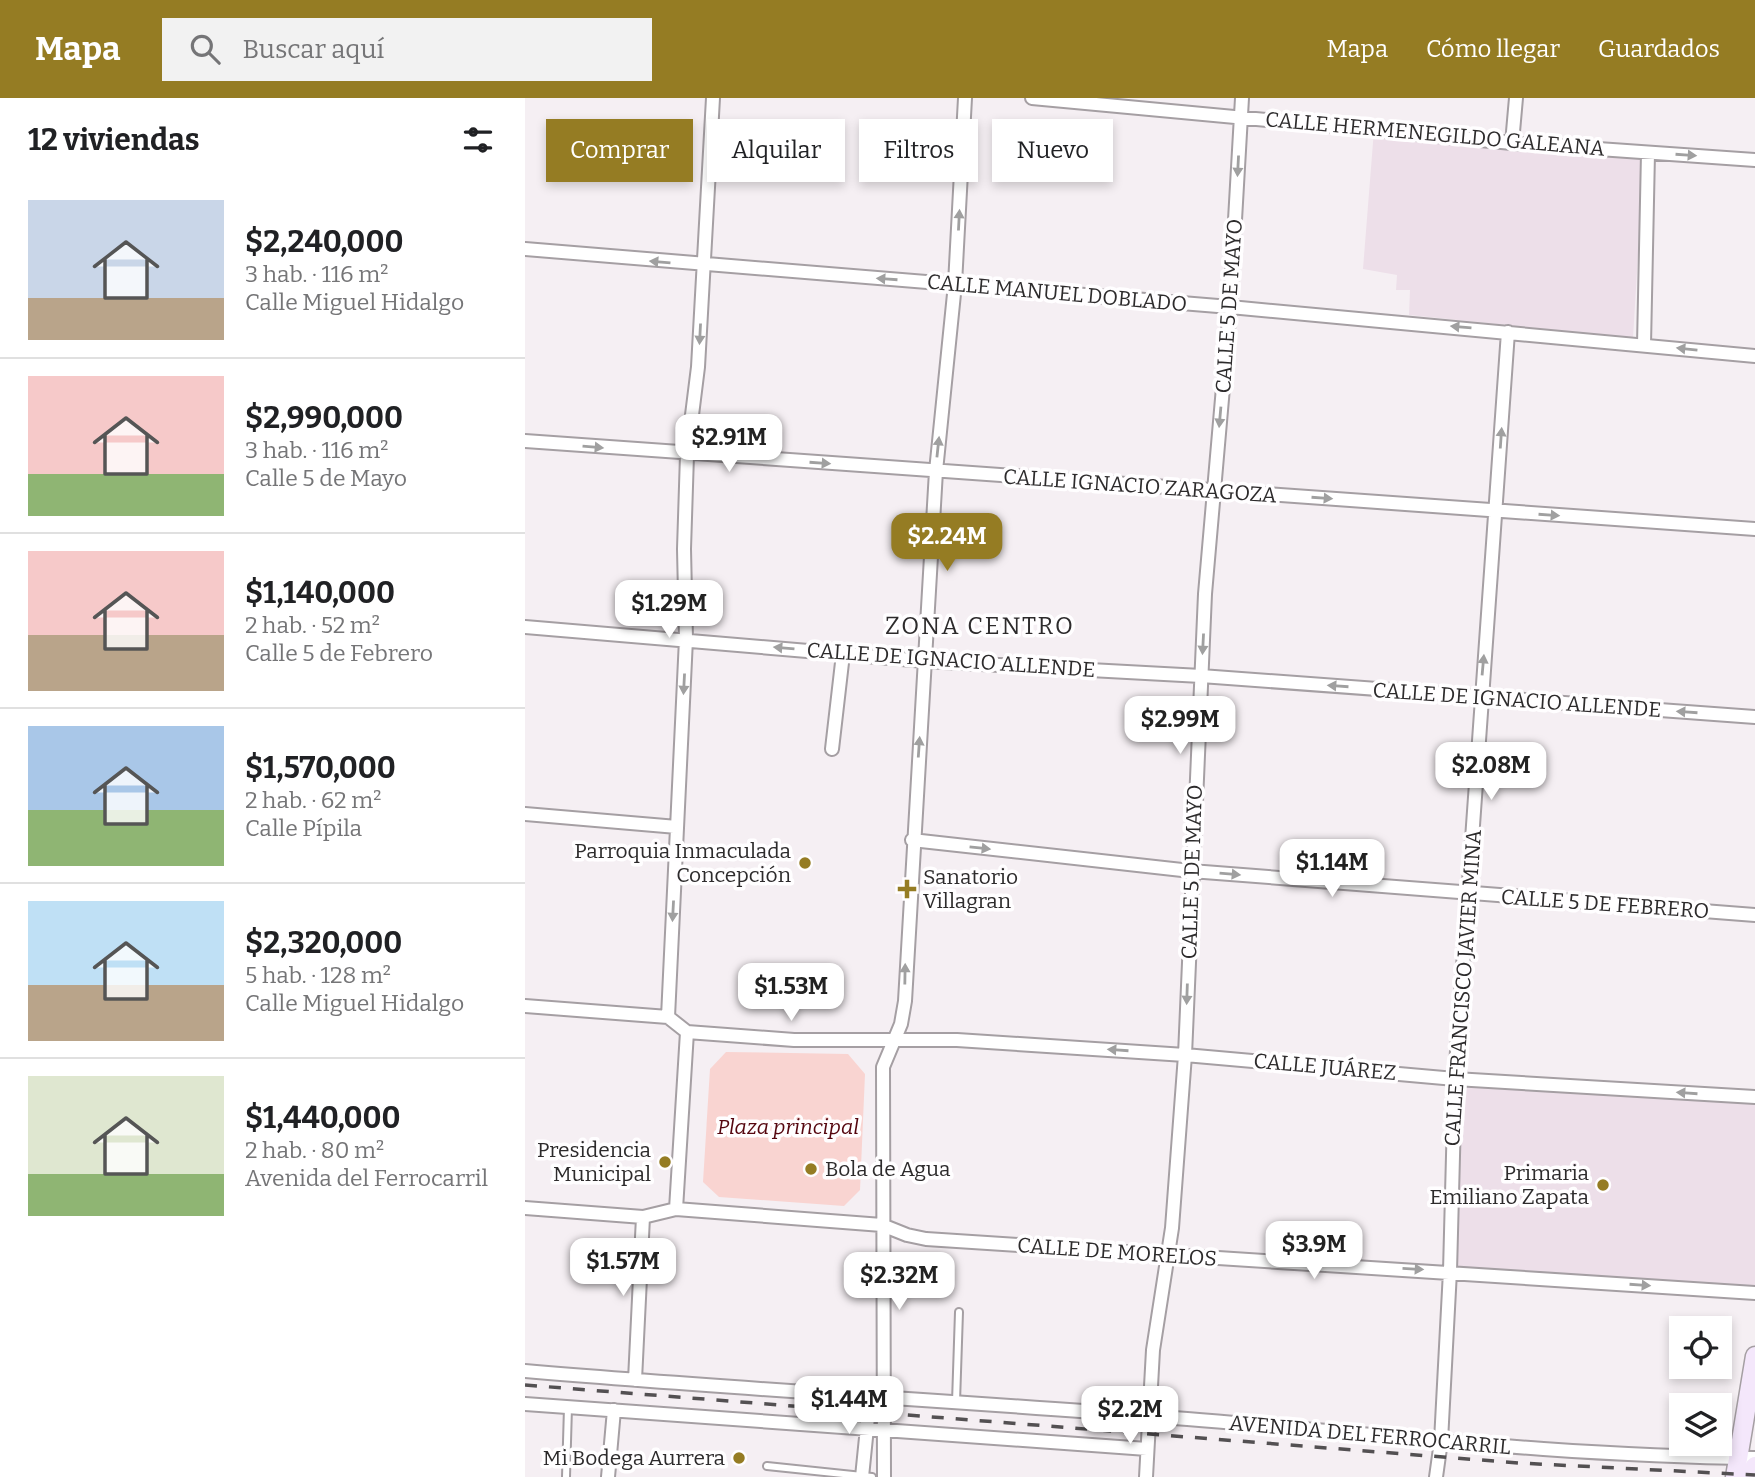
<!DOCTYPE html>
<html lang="es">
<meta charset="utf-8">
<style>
:root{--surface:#fff;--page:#f2f2f2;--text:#202124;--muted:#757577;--line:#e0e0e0;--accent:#957c23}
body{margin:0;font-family:Bitter,serif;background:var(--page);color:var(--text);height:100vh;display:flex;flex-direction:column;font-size:26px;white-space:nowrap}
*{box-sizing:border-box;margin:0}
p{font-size:23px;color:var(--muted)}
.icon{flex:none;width:38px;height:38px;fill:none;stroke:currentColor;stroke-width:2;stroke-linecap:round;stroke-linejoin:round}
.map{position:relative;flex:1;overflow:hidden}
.details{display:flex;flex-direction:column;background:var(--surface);width:525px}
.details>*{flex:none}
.hud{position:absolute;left:21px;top:21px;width:665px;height:63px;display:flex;gap:14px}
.fabs{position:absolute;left:1144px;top:1218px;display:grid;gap:14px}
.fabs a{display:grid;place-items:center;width:63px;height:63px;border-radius:0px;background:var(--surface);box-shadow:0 4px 10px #0003;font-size:35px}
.price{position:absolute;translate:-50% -60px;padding:0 16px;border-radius:14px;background:#fff;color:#222;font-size:23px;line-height:46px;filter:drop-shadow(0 2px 4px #0008)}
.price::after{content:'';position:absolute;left:50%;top:42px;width:21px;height:16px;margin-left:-10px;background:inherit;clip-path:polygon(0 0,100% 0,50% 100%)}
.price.selected{background:var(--accent);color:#fff}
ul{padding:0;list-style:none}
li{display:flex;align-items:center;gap:21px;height:175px;padding:0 28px}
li+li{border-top:2px solid var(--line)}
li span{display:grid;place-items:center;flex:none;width:196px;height:140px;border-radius:0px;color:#555}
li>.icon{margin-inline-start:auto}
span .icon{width:84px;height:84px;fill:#fffc;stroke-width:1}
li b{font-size:30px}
h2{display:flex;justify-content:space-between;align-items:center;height:84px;padding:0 28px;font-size:30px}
.chip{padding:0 24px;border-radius:0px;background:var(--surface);box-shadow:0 4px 10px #0003;font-size:24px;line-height:63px}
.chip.selected{background:var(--accent);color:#fff}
header{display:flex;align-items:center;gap:42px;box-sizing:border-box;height:98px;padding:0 35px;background:var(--accent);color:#fff}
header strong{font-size:33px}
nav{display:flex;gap:38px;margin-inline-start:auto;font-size:24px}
.search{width:490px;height:63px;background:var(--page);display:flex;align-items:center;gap:18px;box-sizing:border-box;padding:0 24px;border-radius:0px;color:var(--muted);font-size:26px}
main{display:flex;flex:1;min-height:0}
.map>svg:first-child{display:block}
.built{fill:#eddfe9}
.green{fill:#f9d4d1}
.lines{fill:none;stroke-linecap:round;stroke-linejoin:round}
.lane-casing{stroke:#a59fa3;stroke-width:10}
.street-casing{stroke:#a59fa3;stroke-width:16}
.secondary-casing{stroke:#a59fa3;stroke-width:21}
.lane{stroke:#fff;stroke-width:6}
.street{stroke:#fff;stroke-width:12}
.secondary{stroke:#f4e7fb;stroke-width:18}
.rail{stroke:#535052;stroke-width:3.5;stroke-dasharray:12 12;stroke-linecap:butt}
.oneway{fill:#a0a0a0}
.poi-dot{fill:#957c23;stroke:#fffeff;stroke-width:2.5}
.labels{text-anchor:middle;stroke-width:7;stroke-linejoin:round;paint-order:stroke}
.street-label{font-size:21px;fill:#2d2b2c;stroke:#fffeff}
.poi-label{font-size:21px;fill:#2d2b2c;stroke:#fffeff;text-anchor:end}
.park-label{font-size:21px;font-style:italic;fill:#55060f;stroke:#fffeff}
.quarter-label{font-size:24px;letter-spacing:2px;fill:#2d2b2c;stroke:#fffeff}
</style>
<header>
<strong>Mapa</strong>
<div class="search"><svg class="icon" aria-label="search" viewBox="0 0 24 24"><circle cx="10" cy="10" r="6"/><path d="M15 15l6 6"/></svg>Buscar aquí</div>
<nav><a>Mapa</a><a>Cómo llegar</a><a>Guardados</a></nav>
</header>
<main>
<section class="details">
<h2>12 viviendas<svg class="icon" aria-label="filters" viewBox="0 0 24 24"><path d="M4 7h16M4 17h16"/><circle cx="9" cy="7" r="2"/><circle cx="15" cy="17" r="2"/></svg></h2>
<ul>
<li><span style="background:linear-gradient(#c9d6e8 70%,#b9a48a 0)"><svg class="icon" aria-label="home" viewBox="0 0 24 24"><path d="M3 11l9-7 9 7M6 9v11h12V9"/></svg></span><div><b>$2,240,000</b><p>3 hab. · 116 m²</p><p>Calle Miguel Hidalgo</p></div></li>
<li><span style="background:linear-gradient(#f6c9c9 70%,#8fb573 0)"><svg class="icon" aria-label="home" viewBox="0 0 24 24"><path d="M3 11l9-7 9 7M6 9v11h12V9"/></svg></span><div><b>$2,990,000</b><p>3 hab. · 116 m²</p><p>Calle 5 de Mayo</p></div></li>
<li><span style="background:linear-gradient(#f6c9c9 60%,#b9a48a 0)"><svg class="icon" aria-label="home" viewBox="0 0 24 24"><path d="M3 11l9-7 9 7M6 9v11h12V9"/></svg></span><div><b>$1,140,000</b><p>2 hab. · 52 m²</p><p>Calle 5 de Febrero</p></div></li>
<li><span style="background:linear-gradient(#a9c7e8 60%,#8fb573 0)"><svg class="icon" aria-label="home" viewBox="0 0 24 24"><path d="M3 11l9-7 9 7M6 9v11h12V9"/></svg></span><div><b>$1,570,000</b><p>2 hab. · 62 m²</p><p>Calle Pípila</p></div></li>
<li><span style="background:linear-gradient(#bfe0f5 60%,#b9a48a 0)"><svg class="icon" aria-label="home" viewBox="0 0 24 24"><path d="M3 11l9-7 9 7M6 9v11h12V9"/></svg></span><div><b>$2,320,000</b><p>5 hab. · 128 m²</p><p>Calle Miguel Hidalgo</p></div></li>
<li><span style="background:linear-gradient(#dfe7d0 70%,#8fb573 0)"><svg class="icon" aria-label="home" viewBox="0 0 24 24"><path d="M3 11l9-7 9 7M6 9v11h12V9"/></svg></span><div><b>$1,440,000</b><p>2 hab. · 80 m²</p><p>Avenida del Ferrocarril</p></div></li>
</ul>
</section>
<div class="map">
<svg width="1230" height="1379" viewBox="0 0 1230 1379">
<rect width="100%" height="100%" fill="#f5eff3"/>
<path class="built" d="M849,32l270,26 -11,182 -224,-23 1,-25h-14l1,-15 -34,-6z
M930,981l300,21v191l-305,-20z"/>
<path class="green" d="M201,954l122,2 17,20 -5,116 -16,16 -125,-9 -16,-15 7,-113z"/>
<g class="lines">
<defs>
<path id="lane" d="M431,1304l3,-90
M242,1368l105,11
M41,1379l2,-70"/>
<path id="street" d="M507,0l480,45 243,17
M987,45l4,-45
M0,151l705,58 525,49
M1119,247l4,-192
M0,343l1230,88
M0,529l400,34 276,15 554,41
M307,651l11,-95
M0,716l152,13
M387,742l279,31 564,44
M0,908l143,11 19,15
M143,919l18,-378 -2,-90 3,-94 11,-88 15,-269
M162,934l107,8h163l228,15 270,24 300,18
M0,1110l118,9 33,-8 206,16 25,10 19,4 829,54
M151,1111l11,-177
M0,1273c208,18 416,29 624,45 202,15 403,40 606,42
M110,1282l8,-163
M0,1306l622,45
M83,1379l6,-67
M337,1379l8,-79
M359,1379l-1,-410 18,-43 4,-23 31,-530 19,-187 10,-186
M621,1379l7,-127 19,-122 13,-173 20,-461 25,-287 12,-209
M911,1379l5,-36 9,-170 5,-192 53,-747"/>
<path id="secondary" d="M1210,1379l20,-121
M1227,1379l3,-11"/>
</defs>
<use href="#lane" class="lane-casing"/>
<use href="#street" class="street-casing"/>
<use href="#secondary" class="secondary-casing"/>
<use href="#lane" class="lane"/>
<use href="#street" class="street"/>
<use href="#secondary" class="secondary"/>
<path class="rail" d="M0,1287l994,78 236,12"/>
</g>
<defs><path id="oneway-solid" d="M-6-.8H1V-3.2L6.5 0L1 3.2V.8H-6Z" transform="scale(1.75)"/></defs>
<g class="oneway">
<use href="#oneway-solid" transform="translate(1161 57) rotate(4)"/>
<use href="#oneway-solid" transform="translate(713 68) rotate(93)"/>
<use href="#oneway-solid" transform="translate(434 122) rotate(-87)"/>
<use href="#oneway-solid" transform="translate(135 164) rotate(-175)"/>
<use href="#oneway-solid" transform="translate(362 181) rotate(-176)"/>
<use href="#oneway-solid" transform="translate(936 229) rotate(-175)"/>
<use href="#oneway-solid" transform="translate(175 236) rotate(93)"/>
<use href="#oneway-solid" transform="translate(1162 251) rotate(-174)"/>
<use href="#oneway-solid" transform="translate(695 319) rotate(95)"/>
<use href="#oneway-solid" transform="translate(976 340) rotate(-86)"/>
<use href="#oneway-solid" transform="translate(68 349) rotate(5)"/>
<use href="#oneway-solid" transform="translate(413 349) rotate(-84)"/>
<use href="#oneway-solid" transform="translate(295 365) rotate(4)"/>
<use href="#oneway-solid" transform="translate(797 400) rotate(4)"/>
<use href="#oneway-solid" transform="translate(1024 417) rotate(4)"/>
<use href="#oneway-solid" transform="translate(678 546) rotate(93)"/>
<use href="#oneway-solid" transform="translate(259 550) rotate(-175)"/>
<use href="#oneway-solid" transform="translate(958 567) rotate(-85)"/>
<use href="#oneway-solid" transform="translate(159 586) rotate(93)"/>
<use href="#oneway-solid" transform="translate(813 588) rotate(-176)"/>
<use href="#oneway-solid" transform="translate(1162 614) rotate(-176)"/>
<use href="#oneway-solid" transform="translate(394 649) rotate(-86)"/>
<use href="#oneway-solid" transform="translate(455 750) rotate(6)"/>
<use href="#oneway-solid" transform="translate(705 776) rotate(5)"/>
<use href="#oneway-solid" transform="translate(148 813) rotate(93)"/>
<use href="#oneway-solid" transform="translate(380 876) rotate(-89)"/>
<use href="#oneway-solid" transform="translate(662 896) rotate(92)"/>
<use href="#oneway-solid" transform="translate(593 952) rotate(-176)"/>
<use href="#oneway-solid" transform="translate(1162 995) rotate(-176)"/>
<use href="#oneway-solid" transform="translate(888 1171) rotate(3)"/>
<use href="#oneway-solid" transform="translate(1115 1187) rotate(4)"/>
</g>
<g class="poi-dot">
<circle cx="280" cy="765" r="7"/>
<path d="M378.5 780.5h7v7h7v7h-7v7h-7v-7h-7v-7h7z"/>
<circle cx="140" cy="1064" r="7"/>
<circle cx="286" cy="1071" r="7"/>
<circle cx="1078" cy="1087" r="7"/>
<circle cx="214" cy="1360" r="7"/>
</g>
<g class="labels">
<g class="street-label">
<text transform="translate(910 36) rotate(5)" y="7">CALLE HERMENEGILDO GALEANA</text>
<text transform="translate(532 195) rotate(5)" y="7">CALLE MANUEL DOBLADO</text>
<text transform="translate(704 208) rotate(-86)" y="7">CALLE 5 DE MAYO</text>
<text transform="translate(615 388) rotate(4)" y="7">CALLE IGNACIO ZARAGOZA</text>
<text transform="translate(426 562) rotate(4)" y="7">CALLE DE IGNACIO ALLENDE</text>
<text transform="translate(992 602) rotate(4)" y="7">CALLE DE IGNACIO ALLENDE</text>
<text transform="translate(667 774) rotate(-88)" y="7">CALLE 5 DE MAYO</text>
<text transform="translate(1080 806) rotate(4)" y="7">CALLE 5 DE FEBRERO</text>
<text transform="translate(938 890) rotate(-86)" y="7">CALLE FRANCISCO JAVIER MINA</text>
<text transform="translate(800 969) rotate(5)" y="7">CALLE JUÁREZ</text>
<text transform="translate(592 1154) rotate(4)" y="7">CALLE DE MORELOS</text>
<text transform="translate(845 1337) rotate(5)" y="7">AVENIDA DEL FERROCARRIL</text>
</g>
<g class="poi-label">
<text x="266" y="760">Parroquia Inmaculada<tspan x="266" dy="24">Concepción</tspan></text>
<text x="398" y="786" text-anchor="start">Sanatorio<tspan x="398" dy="24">Villagran</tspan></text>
<text x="126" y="1059">Presidencia<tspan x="126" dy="24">Municipal</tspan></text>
<text x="300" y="1078" text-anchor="start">Bola de Agua</text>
<text x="1064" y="1082">Primaria<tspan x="1064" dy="24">Emiliano Zapata</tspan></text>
<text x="200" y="1367">Mi Bodega Aurrera</text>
</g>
<g class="park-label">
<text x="263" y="1036">Plaza principal</text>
</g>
<g class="quarter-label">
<text x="455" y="536">ZONA CENTRO</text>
</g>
</g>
</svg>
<div class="fabs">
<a><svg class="icon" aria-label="locate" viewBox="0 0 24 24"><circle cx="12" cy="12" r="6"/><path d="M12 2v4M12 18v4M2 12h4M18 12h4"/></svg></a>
<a><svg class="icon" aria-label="layers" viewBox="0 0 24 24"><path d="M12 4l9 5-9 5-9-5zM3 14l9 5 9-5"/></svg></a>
</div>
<b class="price" style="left:204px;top:376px">$2.91M</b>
<b class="price selected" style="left:422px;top:475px">$2.24M</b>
<b class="price" style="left:144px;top:542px">$1.29M</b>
<b class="price" style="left:655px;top:658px">$2.99M</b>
<b class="price" style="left:966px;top:704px">$2.08M</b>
<b class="price" style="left:807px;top:801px">$1.14M</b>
<b class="price" style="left:266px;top:925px">$1.53M</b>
<b class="price" style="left:789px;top:1183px">$3.9M</b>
<b class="price" style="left:98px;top:1200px">$1.57M</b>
<b class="price" style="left:374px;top:1214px">$2.32M</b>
<b class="price" style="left:324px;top:1338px">$1.44M</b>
<b class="price" style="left:605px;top:1348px">$2.2M</b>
<div class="hud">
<a class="chip selected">Comprar</a>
<a class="chip">Alquilar</a>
<a class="chip">Filtros</a>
<a class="chip">Nuevo</a>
</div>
</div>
</main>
